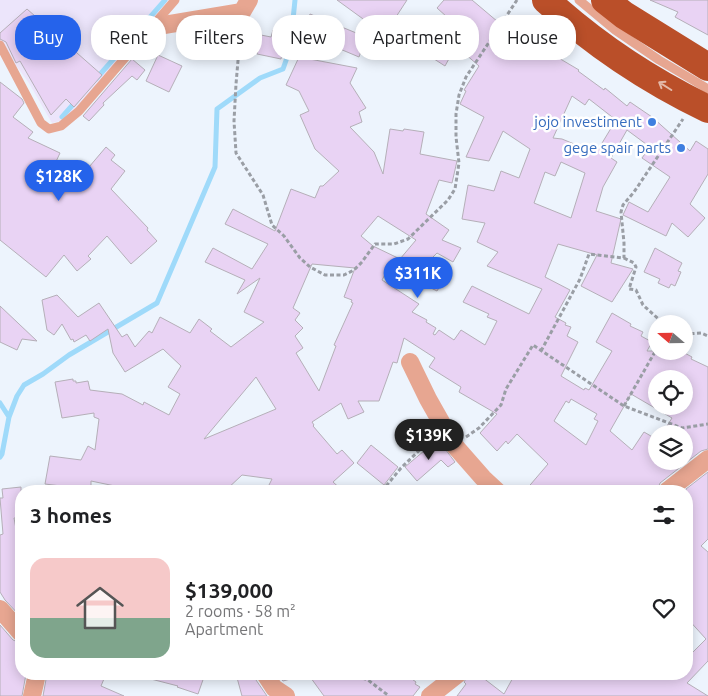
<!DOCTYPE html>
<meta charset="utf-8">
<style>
:root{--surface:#fff;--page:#f6f6f6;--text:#202124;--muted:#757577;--line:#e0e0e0;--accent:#2563eb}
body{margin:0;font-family:Ubuntu,sans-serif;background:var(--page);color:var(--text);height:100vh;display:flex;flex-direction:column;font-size:19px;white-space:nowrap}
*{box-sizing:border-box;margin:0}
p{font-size:16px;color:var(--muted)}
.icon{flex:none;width:28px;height:28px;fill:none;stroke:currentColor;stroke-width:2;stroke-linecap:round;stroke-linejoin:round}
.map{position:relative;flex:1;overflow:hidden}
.sheet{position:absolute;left:15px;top:485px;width:678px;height:195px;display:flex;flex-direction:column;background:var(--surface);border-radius:20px;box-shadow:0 2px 12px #0003}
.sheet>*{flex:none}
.hud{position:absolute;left:15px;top:15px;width:679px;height:45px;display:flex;gap:10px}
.needle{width:32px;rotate:290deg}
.tools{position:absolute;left:648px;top:315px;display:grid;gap:10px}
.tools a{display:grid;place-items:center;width:45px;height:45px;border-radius:50%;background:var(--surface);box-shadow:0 2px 12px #0003;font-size:25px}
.price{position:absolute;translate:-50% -42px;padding:0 11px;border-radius:18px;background:var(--accent);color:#fff;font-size:16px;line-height:32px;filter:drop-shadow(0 1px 2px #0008)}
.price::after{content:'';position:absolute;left:50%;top:30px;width:15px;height:11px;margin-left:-8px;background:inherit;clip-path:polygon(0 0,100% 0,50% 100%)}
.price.selected{background:#222;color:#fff}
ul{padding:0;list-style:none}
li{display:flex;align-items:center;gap:15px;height:125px;padding:0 15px}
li+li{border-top:1px solid var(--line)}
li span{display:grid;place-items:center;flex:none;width:140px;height:100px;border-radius:15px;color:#555}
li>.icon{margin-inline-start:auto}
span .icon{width:60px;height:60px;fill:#fffc;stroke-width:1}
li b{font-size:21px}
h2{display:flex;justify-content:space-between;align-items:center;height:60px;padding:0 15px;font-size:21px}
.chip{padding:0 18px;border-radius:20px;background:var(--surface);box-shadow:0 2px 12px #0003;font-size:18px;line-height:45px}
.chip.selected{background:var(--accent);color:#fff}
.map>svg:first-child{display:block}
.industrial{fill:#ece5fb}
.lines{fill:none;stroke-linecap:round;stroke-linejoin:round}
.stream{stroke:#9fdafa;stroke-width:5}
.building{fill:#e9d3f4;stroke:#b5afb8;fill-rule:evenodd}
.path{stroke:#9a9ea5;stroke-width:3;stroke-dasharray:4 2.5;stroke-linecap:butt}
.lane{stroke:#e7a691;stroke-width:9}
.street{stroke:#e7a691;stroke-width:18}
.highway{stroke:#ba4f29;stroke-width:28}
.oneway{stroke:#e3b9a9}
.shop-dot{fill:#3f7fe0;stroke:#fff;stroke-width:2}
.labels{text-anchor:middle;stroke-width:5;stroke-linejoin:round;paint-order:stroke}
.shop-label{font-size:15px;fill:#366cbe;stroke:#fff;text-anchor:end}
</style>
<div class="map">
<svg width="708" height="696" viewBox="0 0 708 696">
<rect width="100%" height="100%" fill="#edf4fd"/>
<path class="industrial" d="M0,0h169l-102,119 -15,4 -23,-40 -29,-39z"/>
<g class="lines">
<path class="stream" d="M96,79l69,-79
M62,117l15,-17
M0,403l9,14
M0,457l2,-3 7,-37 8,-21 7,-11 19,-11 26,-19 88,-52 58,-136 2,-58 43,-31 23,-9 7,-20 5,-49"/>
</g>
<path class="building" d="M337,0h70l-13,20 5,2 -7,18z
M444,0h28l32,27 6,-10 26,15 -6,9 49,29 -1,1 26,19 1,-2 22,18 3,-4 22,15 38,34 6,-10 12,8v25l-18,30 15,14 -17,19 -16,-14 -6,13 -43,-21 6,-13 19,10 22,-35 -28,-19 8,-11 -23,-17 -16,28 6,4 -14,25 -7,24 25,8 -10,44 22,6 -21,33 -31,-16 16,-31 -39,-11 -13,33 25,13 -15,27 11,6 -1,2 6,2 -4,9 11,6 -17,34 23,14 1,-2 4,2 23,-39 -16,-9 16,-29 19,11 -1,2 13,6 -2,4 11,6 -5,9h34l11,6 -1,2 17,8v82l-7,2 -41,32 -3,8h-132l23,-27 -31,-30 -9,10 -2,-3 -9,10 -17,-18 17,-19 -38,-22 2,-5 -32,-20 6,-9 -31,-20 -7,25 -4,-1 -14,39h-21l6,11 -16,7 -7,-16 -29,19 2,3 -1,1 24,28 5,-4 12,13 -21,19 10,9h-77l6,-12 -30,-4 -17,16h-102l-8,-5 -24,-5v10h-22v-4l-24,-3 5,-28 31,4 7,-14 7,4 4,-31 -5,-2v-4l-32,5 -7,-36 18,-3v2h3v2l12,-2 2,9 32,4 21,11 1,-3 25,13 11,-21 -12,-7 13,-21 -18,-17 -38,23 -12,-19 -5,-24 -18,12 -4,-6 -12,7 -1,-3 -2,1 -9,-16 -8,11 -7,-5 -5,-30 15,-5 21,22 21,-14 23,34 5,-3 8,13 14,-16 3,2 8,-16 30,16 9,-14 13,10 -2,2 21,16 33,-25 -20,-10 16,-34 -23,16 8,-14 -40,-18 8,-14 39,21 16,-25 -43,-20 8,-15 42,22 16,-42 24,9 5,-12h3l16,-15 -24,-22 -15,-34 9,-4 -10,-20 -13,-6 13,-28 58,11 -7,15 16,25 -7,4 3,10 -12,5 24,25 9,22 7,-45 13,2 1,-2 20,3 -4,22 37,7 -5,22 -13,-3 -13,34 23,16 -7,10 19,8 -8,14 -16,-9 -17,17 6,3 -1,2 15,11 -3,5 -48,-24 -7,13 37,24 -7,8 15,8 -1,2 10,6 -3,6 2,1 4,-5 15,10 7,-10 24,15 12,-24 -10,-4 2,-3 -26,-12 9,-16 57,28 13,-25 -55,-23 11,-14 -21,-10 8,-19 -23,-4 6,-34 26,6 7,-20 18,7 11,-29 -27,-18 -14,30 -23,-4 18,-40 -24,-13 6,-13 -2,-1 15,-24 -23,-20 -11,20 -14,-9 26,-31 -20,-18zM572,96l13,9 4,-6 27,21 -20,33 -34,-14 -9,-1zM561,162l24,11 -14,45 -37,-15 11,-31 10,4zM378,216l38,24 -16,19 -27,-13 -12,-10zM312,264l43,4 -11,29 8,3 -1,2 2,1 -19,42 2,1 -17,45 -23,-38 7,-5 -8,-12 8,-8 -8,-8 5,-7 -7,-5zM256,377l20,32 -72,30zM656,379h28v27h-28zM631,394l41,24 -10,16h22v27h-28v-22l-12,-7 -12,18 -22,-19zM571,399l26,15 -3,5 4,2 -12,24 -32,-24 12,-20 3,2z
M650,0h58v35l-33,-18 3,-5z
M27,9l75,66 -28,32 -8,-8 -15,16 -31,-54 -4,2 -10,-21 -6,-3v-6z
M310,14l56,23 -7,20 -57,-24z
M273,30l13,3 -5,26 -24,-5 4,-19 10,2z
M158,55l24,11 -13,26 -23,-11z
M132,59l13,11 -8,10 -5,-4 -29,27 1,2 -15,16 -6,-5z
M0,82l22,17 2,4 -11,14 20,15 -5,6 32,15 -7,15 25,12 28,-33 9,8 -4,5 14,11 -14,18 37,39 -1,2 10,11 -26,23 -24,-28 -19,20 3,3 -14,12 -13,-16 -18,22 -46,-37z
M655,248l27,15 -4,8 3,1 -6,14 -4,-2 -2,4 -11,-5 2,-4 -16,-7z
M0,306l37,35 -15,-2 -5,11 -17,-8z
M371,445l27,22 -14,18 -27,-22z
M431,445l4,5 7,-5 13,17 -7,5 -7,-7 -24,21 -12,-14z
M708,472v67l-7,7 7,6v109l-21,22 21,13h-251l9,-12 -2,-2 5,-8h9l26,20 11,-20h171v-15l20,-20 -20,-22v-128z
M21,487v31h-7l5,27h2v72l-16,-17 -5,-8v-57l3,-1 -3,-36h3l-1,-9z
M0,625l13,15 8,3v31h5l-4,22h-22z
M47,674h59l-5,12 23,10h-81z
M148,674h57l-7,20 -21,-7 1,-1 -31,-8z
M236,674h18l2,6 11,16h-25z
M277,674h20l1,3 -15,4z
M308,674h97l11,8 -1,2 5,3 -7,9h-89z"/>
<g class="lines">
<path class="path" d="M244,28l-5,21 -3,35 -2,37 2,32 27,42 9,30 12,11 16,22 10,9 15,8h19l10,-5 8,-8 13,-18h19l14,-5 40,-39 7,-11 4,-26 -3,-26v-23l3,-19 7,-18 51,-77
M624,258l10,5 2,4 -7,22 7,1 7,15 21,19
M684,334l17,-1 7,3
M541,351l39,-72 9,-25 35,4v-15l-3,-31 2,-7 11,-13 49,-73
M624,406l32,-56
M466,437l13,-9 22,-23 5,-16 27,-44 91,61 58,22 26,-4
M382,491l19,-23 32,-31
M350,674l18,6 21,16"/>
<path class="lane" d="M579,0l36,30 44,30 49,29
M0,45l41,78 8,6 12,-3 18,-15 96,-111"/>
<path class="street" d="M152,27l90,-15 7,-12
M410,362l18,37 26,46 29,33 14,13
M667,491l41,-32
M0,609l21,24
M265,674l9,14 12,8
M32,696l5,-22
M430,696l28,-22"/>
<path class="highway" d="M546,0c48,44 104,81 162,109
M605,0l19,15 84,52"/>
</g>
<defs><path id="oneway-shaft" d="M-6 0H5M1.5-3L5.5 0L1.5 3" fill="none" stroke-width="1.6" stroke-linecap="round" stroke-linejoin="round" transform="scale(1.25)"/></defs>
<use class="oneway" href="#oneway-shaft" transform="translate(665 86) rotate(-148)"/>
<g class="shop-dot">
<circle cx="652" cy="122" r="5"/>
<circle cx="681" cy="148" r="5"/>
</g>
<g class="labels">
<g class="shop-label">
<text x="642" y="127">jojo investiment</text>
<text x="671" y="153">gege spair parts</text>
</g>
</g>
</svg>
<div class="tools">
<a><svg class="needle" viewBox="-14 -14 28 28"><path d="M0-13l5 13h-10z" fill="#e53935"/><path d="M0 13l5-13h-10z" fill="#757577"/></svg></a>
<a><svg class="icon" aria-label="locate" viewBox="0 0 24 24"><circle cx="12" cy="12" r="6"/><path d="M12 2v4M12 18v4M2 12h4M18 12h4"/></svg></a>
<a><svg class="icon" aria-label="layers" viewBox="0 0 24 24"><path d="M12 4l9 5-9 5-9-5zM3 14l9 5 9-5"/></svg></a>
</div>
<b class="price" style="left:59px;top:202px">$128K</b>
<b class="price" style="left:418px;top:299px">$311K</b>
<b class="price selected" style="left:429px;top:461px">$139K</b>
<div class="hud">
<a class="chip selected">Buy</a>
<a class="chip">Rent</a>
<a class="chip">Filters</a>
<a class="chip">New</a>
<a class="chip">Apartment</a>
<a class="chip">House</a>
</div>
<section class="sheet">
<h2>3 homes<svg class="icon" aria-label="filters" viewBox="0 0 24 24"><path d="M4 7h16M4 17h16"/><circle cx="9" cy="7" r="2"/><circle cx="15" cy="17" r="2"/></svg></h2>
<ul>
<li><span style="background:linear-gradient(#f6c9c9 60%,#7fa58c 0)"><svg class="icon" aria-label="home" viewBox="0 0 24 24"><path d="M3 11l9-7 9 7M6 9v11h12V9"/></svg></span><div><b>$139,000</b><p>2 rooms · 58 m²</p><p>Apartment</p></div><svg class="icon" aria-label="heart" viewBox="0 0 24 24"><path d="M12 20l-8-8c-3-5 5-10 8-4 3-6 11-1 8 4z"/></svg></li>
</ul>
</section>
</div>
